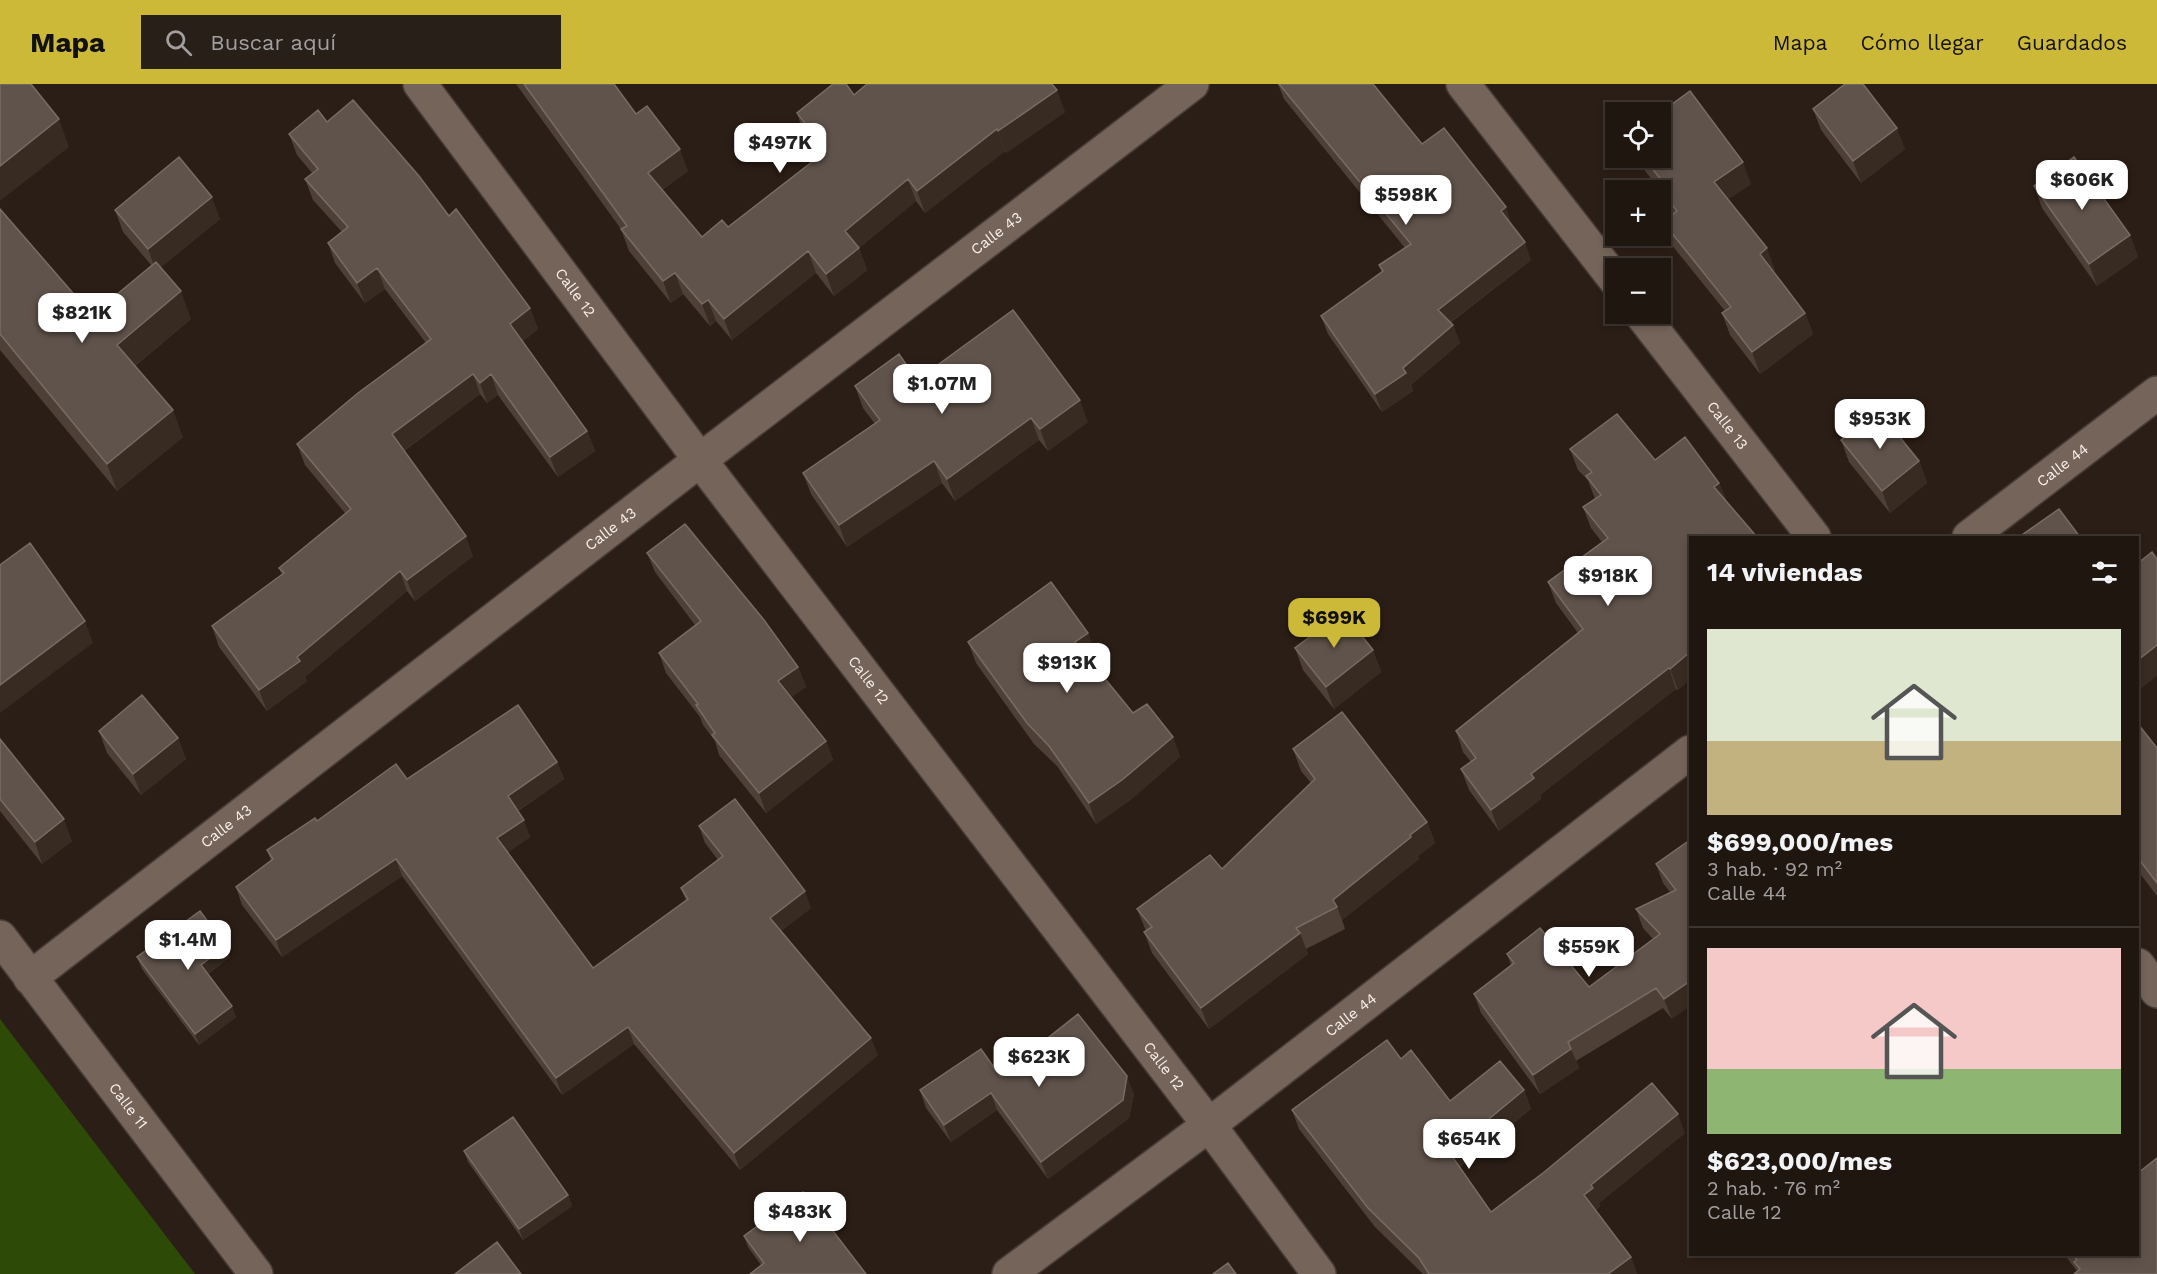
<!DOCTYPE html>
<html lang="es">
<meta charset="utf-8">
<style>
:root{--surface:#201610;--page:#281f19;--text:#f1f3f6;--muted:#a29f9f;--line:#3d3530;--accent:#cdb938}
body{margin:0;font-family:"Work Sans",sans-serif;background:var(--page);color:var(--text);height:100vh;display:flex;flex-direction:column;font-size:22px;white-space:nowrap}
*{box-sizing:border-box;margin:0}
p{font-size:20px;color:var(--muted)}
.icon{flex:none;width:33px;height:33px;fill:none;stroke:currentColor;stroke-width:2;stroke-linecap:round;stroke-linejoin:round}
.map{position:relative;flex:1;overflow:hidden}
.details{position:absolute;left:1689px;top:452px;width:450px;height:720px;display:flex;flex-direction:column;background:var(--surface);border-radius:0px;box-shadow:0 3px 9px #0003,0 0 0 2px var(--line)}
.details>*{flex:none}
.controls{position:absolute;left:1605px;top:18px;display:grid;gap:12px}
.controls a{display:grid;place-items:center;width:66px;height:66px;border-radius:0px;background:var(--surface);box-shadow:0 3px 9px #0003,0 0 0 2px var(--line);font-size:30px}
.price{position:absolute;translate:-50% -51px;padding:0 14px;border-radius:12px;background:#fff;color:#222;font-size:20px;line-height:39px;filter:drop-shadow(0 2px 3px #0008)}
.price::after{content:'';position:absolute;left:50%;top:36px;width:18px;height:14px;margin-left:-9px;background:inherit;clip-path:polygon(0 0,100% 0,50% 100%)}
.price.selected{background:var(--accent);color:#111}
ul{padding:0;list-style:none}
li{display:grid;align-content:center;gap:12px;height:318px;padding:0 18px}
li+li{border-top:2px solid var(--line)}
li span{display:grid;place-items:center;height:186px;border-radius:0px;color:#555}
li>.icon{margin-inline-start:auto}
span .icon{width:108px;height:108px;fill:#fffc;stroke-width:1}
li b{font-size:26px}
h2{display:flex;justify-content:space-between;align-items:center;height:72px;padding:0 18px;font-size:26px}
header{display:flex;align-items:center;gap:36px;box-sizing:border-box;height:84px;padding:0 30px;background:var(--accent);color:#111}
header strong{font-size:28px}
nav{display:flex;gap:33px;margin-inline-start:auto;font-size:21px}
.search{width:420px;height:54px;background:var(--page);display:flex;align-items:center;gap:15px;box-sizing:border-box;padding:0 21px;border-radius:0px;color:var(--muted);font-size:22px}
.map>svg:first-child{display:block}
.green{fill:#2d4b07}
.lines{fill:none;stroke-linecap:round;stroke-linejoin:round}
.street-casing{stroke:#463b36;stroke-width:36}
.street{stroke:#74645a;stroke-width:33}
.wall{fill:#4e4037}
.shaded-wall{fill:#382b22}
.building{fill:#60534b;stroke:#786c64;stroke-width:1.5}
.labels{text-anchor:middle;stroke-width:6;stroke-linejoin:round;paint-order:stroke}
.street-label{font-size:15px;fill:#f9f0ea;stroke:#2b1e16}
</style>
<header>
<strong>Mapa</strong>
<div class="search"><svg class="icon" aria-label="search" viewBox="0 0 24 24"><circle cx="10" cy="10" r="6"/><path d="M15 15l6 6"/></svg>Buscar aquí</div>
<nav><a>Mapa</a><a>Cómo llegar</a><a>Guardados</a></nav>
</header>
<div class="map">
<svg width="2157" height="1190" viewBox="0 0 2157 1190">
<rect width="100%" height="100%" fill="#2b1e16"/>
<path class="green" d="M0,935l195,255h-195z"/>
<g class="lines">
<defs>
<g id="street">
<path id="s1" d="M420,0l280,376 509,665 110,149"/>
<path d="M1463,0l153,197"/>
<path id="s2" d="M1641,230l173,223"/>
<path id="s3" d="M1969,453l188,-144"/>
<path id="s4" d="M0,853l256,337"/>
<path d="M2138,881l19,26"/>
<path id="s5" d="M30,894l670,-518 492,-376"/>
<path id="s6" d="M1009,1190l200,-149 481,-373"/>
</g>
</defs>
<use href="#street" class="street-casing"/>
<use href="#street" class="street"/>
</g>
<path class="wall" d="M516,0h98l22,30 52,57 -26,19 40,47 26,-10 93,-72 -17,-20 -7,-22 57,-18 211,17 -59,41 -1,-2 -80,62 -9,-12 -57,47 8,22 -33,26 -18,-23 -84,67 -16,-19 -6,5 -27,-32 -12,9 -42,-52 -8,-22z
M1278,0h95l49,60 90,81 19,35 -81,63 3,2 7,18 -49,42 2,6 -31,21 -54,-78 -7,-18 61,-44 -3,-7 26,-17 -121,-149z
M1813,25l92,40 -44,34 -40,-53z
M327,38l122,94 81,92 8,21 -15,12 64,90 8,20 -37,26 -60,-82 -11,8 -7,-9 -76,57 69,105 -58,45 -8,-10 -102,86 2,4 -40,30 -48,-64 -7,-21 70,-51 -3,-7 66,-55 -40,-48 -8,-21 129,-101 -41,-54 -20,14 -30,-40 -7,-20 14,-11 -29,-32 -8,-21 7,-6 -15,-18 -8,-21z
M1635,74h25l91,26 -23,15 47,71 -2,2 32,41 8,21 -53,40 -30,-39 -8,-22 3,-2 -54,-67 -8,-22 8,-6 -3,-5 -8,-21z
M2034,102l96,49 8,22 -41,29 -55,-78z
M0,125l92,106 60,-49 -29,-34 -8,-22 105,9 -59,48 30,52 -56,47 48,71 -66,54 -117,-141z
M917,296l171,42 -40,29 -9,-11 -84,61 -13,-18 -95,64 -36,-53 -8,-21 72,-49 -12,-16 -8,-22z
M1841,356l78,21 8,22 -37,30 -41,-51z
M1570,365l85,11 64,23 7,17 -48,190 -2,-1 -136,106 1,4 -42,32 -30,-41 -8,-21 10,-7 -8,-10 -7,-21 122,-98 -22,-30 -8,-21 54,-40 -11,-14 -8,-21 12,-8 -7,-19 -10,-10z
M647,469l151,114 8,20 -15,10 35,44 7,19 -67,53 -47,-58 -4,-14 -12,-16 -3,-8 -34,-44 -7,-20 36,-28 -40,-53z
M968,558l128,11 -7,6 44,54 40,24 7,20 -51,44 -33,23 -39,-58 -23,-22 -58,-81z
M1295,564l78,2 8,22 -47,37 -31,-39z
M2138,640l19,24v148l-19,-25z
M99,647l79,7 8,21 -45,36 -34,-42z
M0,655l72,102 -30,23 -42,-53z
M1293,665l134,73 8,21 -17,13 1,3 -77,61 3,9 -39,20 2,5 -99,75 -57,-76 -8,-21 2,-1 -9,-22 85,-40 89,-86 -10,-12z
M557,678l7,17 -46,32 12,26 -22,15 85,116 93,-67 -5,-13 37,-28 -13,-17 -6,-17 112,82 -30,23 97,124 -138,115 -106,-126 -72,51 -160,-219 -120,81 -40,-52 -6,-18 35,-26 -4,-11 50,-29 90,-42z
M1690,756l-18,179 -9,-11 -87,53 3,7 -39,26 -59,-81 -7,-19 37,-29 -4,-11 82,33 64,-48 -10,-11 -7,-19 34,-17 -7,-9 -7,-19z
M137,873h93l-22,17 28,43 -37,28 -57,-76z
M1401,975l49,42 74,-11 7,19 -71,58 31,45 194,-79 -86,70 1,3 -4,4 35,47 6,17h-214l-48,-47 -76,-98 -7,-19z
M1000,992l134,18 -5,24 -81,61 -51,-69 -46,32 -25,-34 -6,-18z
M464,1067l104,44 4,11 -49,34 -55,-78z
M744,1152l122,38 -105,-9 -13,-18z
M2064,1170h74l19,20 -80,-3z"/>
<path class="shaded-wall" d="M1057,6l8,22 -59,41 -8,-22z
M59,35l10,28 -69,54v-35z
M1897,44l8,21 -44,34 -8,-22z
M997,45l8,22 -80,62 -8,-22z
M680,65l8,22 -32,23 -8,-21z
M1743,78l8,22 -29,19 -8,-21z
M908,95l8,22 -63,52 -8,-22z
M212,113l8,22 -64,52 -8,-22z
M1506,123l6,18 -11,-14z
M2130,151l8,22 -41,29 -8,-22z
M1525,158l6,18 -87,67 -6,-17z
M859,164l8,22 -33,26 -8,-22z
M1767,164l8,22 -7,6 -8,-22z
M808,167l8,22 -84,67 -8,-21z
M377,184l8,21 -20,14 -8,-20z
M675,189l8,21 -12,9 -8,-22z
M181,207l10,28 -64,53 -10,-27z
M708,216l8,21 -6,5 -8,-22z
M530,224l8,21 -20,16 -8,-21z
M1805,229l8,21 -53,40 -8,-22z
M1453,241l7,18 -49,42 2,6 -31,21 -7,-18 28,-26z
M473,290l7,20 -81,60 -7,-20z
M491,290l7,21 -11,8 -7,-20z
M1080,316l8,22 -40,29 -8,-22z
M173,326l10,27 -66,54 -10,-27z
M1031,334l8,22 -84,61 -8,-22z
M587,347l8,20 -37,26 -8,-20z
M934,377l8,22 -95,64 -8,-22z
M1919,377l8,22 -37,30 -8,-22z
M1719,399l8,21 -13,-17z
M466,452l7,20 -58,45 -8,-21z
M400,487l7,20 -102,86 2,4 -40,30 -8,-21 38,-33z
M85,537l8,22 -93,70v-28z
M1088,549l8,20 -13,10 -8,-21z
M2157,561v31l-19,15v-31z
M1373,566l8,22 -47,37 -8,-22z
M1690,568v28l-12,10 -8,-21z
M798,583l8,20 -20,14 -8,-20z
M1669,584l7,21 -136,106 1,4 -42,32 -8,-21 40,-36z
M1173,653l7,20 -51,44 -33,23 -7,-21z
M178,654l8,21 -45,36 -8,-21z
M826,657l7,19 -67,53 -7,-20z
M557,678l7,17 -50,34 -6,-17z
M64,735l8,22 -30,23 -7,-22z
M524,736l6,17 -27,18 -6,-17z
M1427,738l8,21 -17,13 1,3 -77,61 -5,-13 -4,-7 77,-65z
M396,775l6,17 -120,81 -6,-17z
M805,807l6,17 -35,27 -6,-17z
M1300,849l8,21 -99,75 -8,-21z
M226,862l4,11 -25,19 -4,-11z
M1690,897v25l-18,13 -8,-20z
M232,922l4,11 -37,28 -4,-11z
M628,943l6,17 -72,51 -6,-17z
M871,954l7,17 -138,115 -6,-17z
M1571,965l8,19 -39,26 -7,-19z
M1127,992l7,18 -5,24 -81,61 -7,-17z
M1524,1006l7,19 -75,61 -7,-18z
M991,1009l6,17 -46,32 -7,-17z
M1678,1030l7,19 -86,70 1,3 -9,8 -7,-19 7,-10z
M568,1111l4,11 -49,34 -4,-11z
M1631,1173l6,17h-29z"/>
<path class="building" d="M0,0h31l28,35 -59,47z
M524,0h90l22,30 11,-8 33,43 -32,24 54,64 20,-17 6,7 98,-76 -29,-38 36,-29h13l8,11 13,-11h185l5,6 -59,41 -1,-2 -80,62 -9,-12 -63,52 14,17 -33,26 -18,-23 -84,68 -16,-19 -6,4 -27,-31 -12,8 -42,-52 6,-3z
M1279,0h94l49,60 22,-16 62,79 -5,4 24,31 -87,68 15,15 -50,43 3,5 -31,21 -54,-78 62,-45 -4,-6 32,-21z
M1845,0h18l34,44 -44,33 -40,-52z
M1690,7l53,71 -29,20 53,66 -7,6 45,59 -53,39 -30,-39 9,-6 -68,-85 14,-11 -17,-22 5,-4 -21,-27h16v-45z
M353,16l66,76 30,40 7,-7 74,99 -20,16 77,107 -37,26 -59,-83 -11,9 -7,-9 -81,60 74,102 -59,44 -7,-9 -103,86 3,4 -41,29 -47,-64 72,-53 -5,-5 72,-59 -54,-65 61,-51 73,-54 -54,-71 -20,15 -29,-40 20,-16 -43,-48 13,-10 -29,-35 29,-24 9,12z
M179,73l33,40 -64,52 -33,-39z
M2074,73l56,78 -41,29 -55,-78z
M0,125l92,106 64,-53 25,29 -64,54 56,65 -66,54 -107,-130z
M1013,226l67,90 -40,29 -9,-11 -84,61 -13,-18 -95,64 -36,-52 77,-53 -25,-34 44,-32 18,26z
M1878,326l41,51 -37,30 -41,-51z
M1617,330l38,46 30,-23 34,46 -5,4 43,50h-67v115l-20,17 -1,-1 -138,106 3,4 -43,32 -30,-41 15,-11 -20,-27 127,-102 -35,-47 60,-44 -25,-31 18,-12 -15,-19 6,-4 -22,-23z
M2059,425l21,28h-61z
M685,440l79,96 34,47 -20,14 48,60 -67,52 -47,-58 3,-2 -19,-28 2,-1 -39,-51 42,-32 -54,-68z
M30,459l55,78 -85,64v-120z
M2152,468l5,7v86l-19,15v-97z
M1051,498l37,51 -13,9 58,71 14,-9 26,33 -51,43 -33,23 -40,-57 -22,-23 -59,-81z
M1343,528l30,38 -47,37 -31,-39z
M142,611l36,43 -45,36 -34,-43z
M518,621l39,57 -49,34 16,24 -27,18 96,130 95,-69 -7,-11 42,-32 -24,-30 36,-27 70,92 -35,27 101,120 -137,115 -106,-126 -72,51 -160,-219 -120,81 -40,-53 37,-28 -6,-9 48,-32 2,3 79,-57 11,15z
M1342,628l85,110 -17,13 1,2 -78,63 4,7 -41,21 4,5 -99,75 -57,-76 8,-5 -15,-18 73,-54 12,14 93,-90 -22,-30z
M2138,640l19,24v135l-19,-25z
M0,655l64,80 -29,23 -35,-43z
M1690,756v141l-26,18 -8,-11 -88,54 3,7 -38,26 -59,-81 40,-31 -7,-9 33,-26 49,59 71,-53 -24,-25 40,-19 -20,-26z
M200,827l26,35 -25,19 31,41 -37,28 -58,-77z
M1078,930l49,62 -4,24 -82,62 -50,-69 -47,32 -24,-35 61,-41 19,27z
M1387,956l14,19 10,-9 39,51 50,-40 24,29 -75,62 42,60 52,-39 109,-90 26,31 -87,71 2,3 -9,7 47,62 -23,17h-179l-10,-16 -51,-50 -76,-98z
M513,1033l55,78 -49,34 -55,-78z
M2157,1074v116h-83l6,-5 -6,-7 3,-2 -5,-6h66v-81z
M803,1108l63,82h-116l14,-11 -20,-27z
M497,1158l24,32h-66z
M1228,1179l8,11h-23z"/>
<g class="labels">
<g class="street-label">
<text dy="5" stroke="none"><textPath href="#s5" startOffset="1220">Calle 43</textPath></text>
<text dy="5" stroke="none"><textPath href="#s1" startOffset="260">Calle 12</textPath></text>
<text dy="5" stroke="none"><textPath href="#s2" startOffset="141">Calle 13</textPath></text>
<text dy="5" stroke="none"><textPath href="#s3" startOffset="118">Calle 44</textPath></text>
<text dy="5" stroke="none"><textPath href="#s5" startOffset="734">Calle 43</textPath></text>
<text dy="5" stroke="none"><textPath href="#s1" startOffset="746">Calle 12</textPath></text>
<text dy="5" stroke="none"><textPath href="#s5" startOffset="248">Calle 43</textPath></text>
<text dy="5" stroke="none"><textPath href="#s6" startOffset="429">Calle 44</textPath></text>
<text dy="5" stroke="none"><textPath href="#s1" startOffset="1232">Calle 12</textPath></text>
<text dy="5" stroke="none"><textPath href="#s4" startOffset="212">Calle 11</textPath></text>
</g>
</g>
</svg>
<div class="controls">
<a><svg class="icon" aria-label="locate" viewBox="0 0 24 24"><circle cx="12" cy="12" r="6"/><path d="M12 2v4M12 18v4M2 12h4M18 12h4"/></svg></a>
<a>+</a>
<a>−</a>
</div>
<b class="price" style="left:780px;top:90px">$497K</b>
<b class="price" style="left:2082px;top:127px">$606K</b>
<b class="price" style="left:1406px;top:142px">$598K</b>
<b class="price" style="left:82px;top:260px">$821K</b>
<b class="price" style="left:942px;top:331px">$1.07M</b>
<b class="price" style="left:1880px;top:366px">$953K</b>
<b class="price" style="left:1608px;top:523px">$918K</b>
<b class="price selected" style="left:1334px;top:565px">$699K</b>
<b class="price" style="left:1067px;top:610px">$913K</b>
<b class="price" style="left:188px;top:887px">$1.4M</b>
<b class="price" style="left:1589px;top:894px">$559K</b>
<b class="price" style="left:1039px;top:1004px">$623K</b>
<b class="price" style="left:1469px;top:1086px">$654K</b>
<b class="price" style="left:800px;top:1159px">$483K</b>
<section class="details">
<h2>14 viviendas<svg class="icon" aria-label="filters" viewBox="0 0 24 24"><path d="M4 7h16M4 17h16"/><circle cx="9" cy="7" r="2"/><circle cx="15" cy="17" r="2"/></svg></h2>
<ul>
<li><span style="background:linear-gradient(#dfe7d0 60%,#c2b280 0)"><svg class="icon" aria-label="home" viewBox="0 0 24 24"><path d="M3 11l9-7 9 7M6 9v11h12V9"/></svg></span><div><b>$699,000/mes</b><p>3 hab. · 92 m²</p><p>Calle 44</p></div></li>
<li><span style="background:linear-gradient(#f6c9c9 65%,#8fb573 0)"><svg class="icon" aria-label="home" viewBox="0 0 24 24"><path d="M3 11l9-7 9 7M6 9v11h12V9"/></svg></span><div><b>$623,000/mes</b><p>2 hab. · 76 m²</p><p>Calle 12</p></div></li>
</ul>
</section>
</div>
